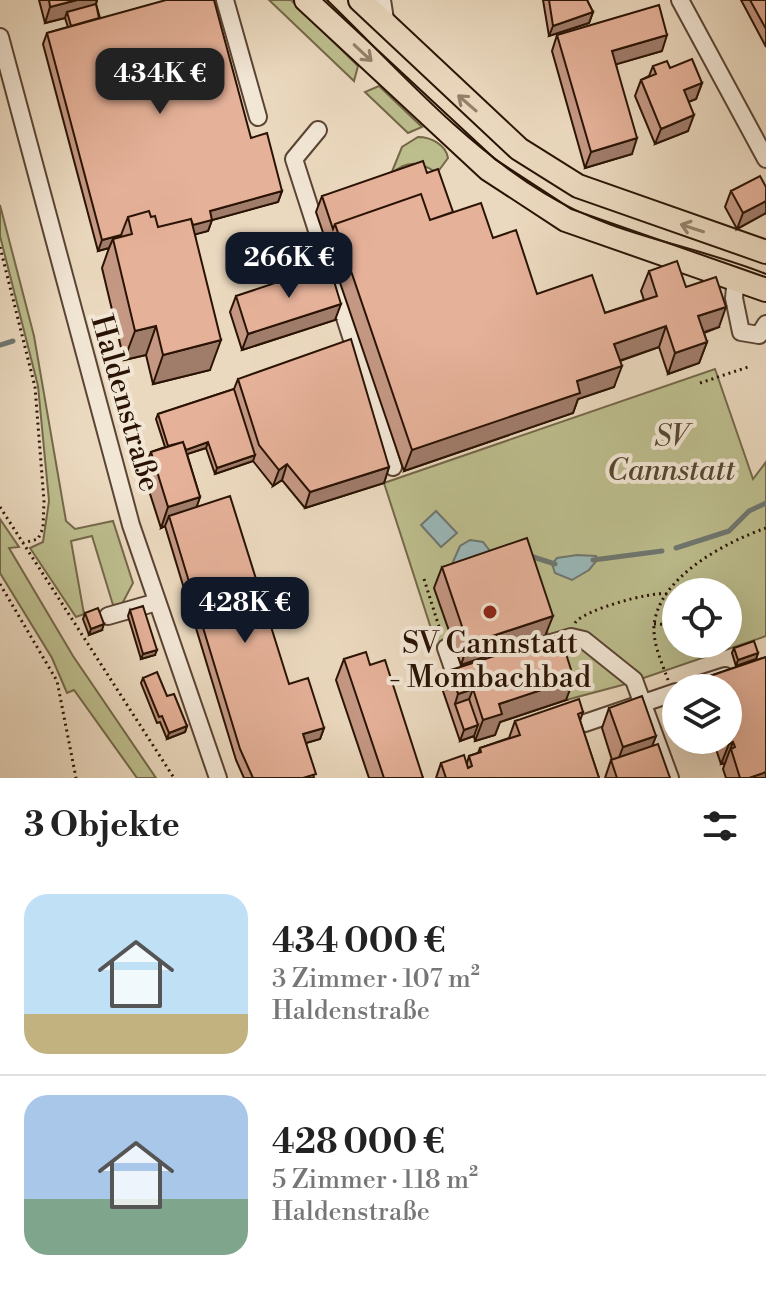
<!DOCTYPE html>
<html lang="de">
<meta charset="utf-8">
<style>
:root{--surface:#fff;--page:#f2f2f2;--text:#222;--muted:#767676;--line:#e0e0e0;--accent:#111827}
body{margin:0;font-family:"Libre Bodoni",serif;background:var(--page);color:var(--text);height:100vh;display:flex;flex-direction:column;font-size:30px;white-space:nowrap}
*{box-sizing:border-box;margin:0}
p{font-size:26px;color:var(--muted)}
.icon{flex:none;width:44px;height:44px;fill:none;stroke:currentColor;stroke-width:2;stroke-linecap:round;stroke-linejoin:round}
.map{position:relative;height:778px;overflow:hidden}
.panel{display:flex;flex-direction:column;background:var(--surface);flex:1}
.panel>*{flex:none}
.buttons{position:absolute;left:662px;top:578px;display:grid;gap:16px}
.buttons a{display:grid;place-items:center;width:80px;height:80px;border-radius:50%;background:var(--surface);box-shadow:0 8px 32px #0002;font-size:40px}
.price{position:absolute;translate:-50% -68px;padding:0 18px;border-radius:16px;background:var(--accent);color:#fff;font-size:26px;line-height:52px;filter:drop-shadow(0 2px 4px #0008)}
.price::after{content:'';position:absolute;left:50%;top:48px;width:24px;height:18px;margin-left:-12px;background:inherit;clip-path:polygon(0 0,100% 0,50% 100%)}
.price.active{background:#222;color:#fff}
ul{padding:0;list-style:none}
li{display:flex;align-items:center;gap:24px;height:200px;padding:0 24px}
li+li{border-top:2px solid var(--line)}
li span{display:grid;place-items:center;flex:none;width:224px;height:160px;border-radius:24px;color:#555}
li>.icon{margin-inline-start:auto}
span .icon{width:96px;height:96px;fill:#fffc;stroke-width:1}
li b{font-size:34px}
h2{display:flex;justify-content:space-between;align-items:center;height:96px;padding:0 24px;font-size:34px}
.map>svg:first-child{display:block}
.green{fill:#bdbe8e;stroke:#746849;stroke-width:2;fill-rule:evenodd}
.water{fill:#9bb9ba;stroke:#6e7771;stroke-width:2}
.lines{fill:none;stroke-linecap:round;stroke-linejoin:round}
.stream{stroke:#6e7771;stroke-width:5}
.minor-casing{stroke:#5a4433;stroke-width:20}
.major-casing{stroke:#2a1304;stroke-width:26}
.path{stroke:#2a1304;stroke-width:3;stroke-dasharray:2 4;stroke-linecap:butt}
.minor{stroke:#f2e6d5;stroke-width:16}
.major{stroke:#ebd9bf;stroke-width:22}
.tram{stroke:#2a1304;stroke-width:2}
.wall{fill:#c59884;stroke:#2a1304;stroke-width:2}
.shaded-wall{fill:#a07c6b;stroke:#2a1304;stroke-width:2}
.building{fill:#e5b199;stroke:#2a1304;stroke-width:2}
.oneway{stroke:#94806b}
.poi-dot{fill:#8f2418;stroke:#f2e6d5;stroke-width:3}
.labels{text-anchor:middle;stroke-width:8;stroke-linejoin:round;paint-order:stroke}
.street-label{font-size:30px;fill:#2a1304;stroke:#f2e6d5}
.park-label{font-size:30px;font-style:italic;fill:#56462d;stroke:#f2e6d5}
.poi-label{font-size:30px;fill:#2a1304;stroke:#f2e6d5}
</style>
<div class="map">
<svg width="766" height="778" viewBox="0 0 766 778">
<rect width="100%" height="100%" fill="#ebd9bf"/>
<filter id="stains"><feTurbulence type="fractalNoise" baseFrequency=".0025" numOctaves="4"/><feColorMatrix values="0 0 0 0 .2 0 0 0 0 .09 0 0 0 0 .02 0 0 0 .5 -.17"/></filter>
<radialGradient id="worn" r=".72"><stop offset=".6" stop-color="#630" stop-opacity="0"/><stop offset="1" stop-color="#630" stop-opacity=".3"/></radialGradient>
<path class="green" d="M269,0h22l67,66 -4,15z
M379,86l43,41 -14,6 -43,-41z
M418,137c13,0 28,8 30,21l-11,15c-18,-12 -30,-13 -46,1l11,-27z
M0,205l34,131 32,185 9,8 38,-8 20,62 -11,21 -9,1 -21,-69 -21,5 13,73 -8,3 -46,-69 13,-6 6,-41 -11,-115 -38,-150z
M715,369l38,110 13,-17v174l-140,48 -60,16 -37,-134 -75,79 -16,5 -54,-167zM676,592h52v52h-52z
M0,519l19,28 -10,1 64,108 83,122h-19l-63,-88 -7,3 -15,-35 -52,-85z"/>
<path class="water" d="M436,511l21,22 -16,14 -20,-22z
M470,540l13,2 10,13 -41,9 8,-18z
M577,555l19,1 2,3 -9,11 -17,10 -17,-7 -3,-9 5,-6z"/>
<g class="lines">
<path class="stream" d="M0,345l13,-4
M676,548l53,-17 20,-20 17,-8
M527,555l28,9
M593,560l69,-9"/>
<defs>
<path id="minor" d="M225,0l33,117
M382,0l4,26
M680,0l86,159
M0,37l131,488 87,253
M318,130l-24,29 99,308
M736,277l-2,21 7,34 18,3 7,-11
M108,616l49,-14
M541,646l30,-9 13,3 50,40 36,98
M446,648l9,26 14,-5
M688,688l37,-12
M585,723l91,-31"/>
<path id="major" d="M306,0l182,169 78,51 200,70
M360,0l159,149 59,37 188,66"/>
</defs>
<use href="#minor" class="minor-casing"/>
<use href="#major" class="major-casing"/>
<path class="path" d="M0,247l35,140 9,114 -1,27 -5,11 -15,4
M700,383l51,-17
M0,507l174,271
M424,579l17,54
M0,584l57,97 19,97
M575,623c8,-13 77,-32 92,-29
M654,624l22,1
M668,680c-6,-17 -15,-36 -14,-54 4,-49 72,-84 112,-98"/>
<use href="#minor" class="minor"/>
<use href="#major" class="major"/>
<path class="tram" d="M327,0c68,66 135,143 217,193 67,42 150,52 222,81"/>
</g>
<path class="wall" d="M39,0h58l-1,4 4,14 151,120 31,53 -4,11 -66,18 -4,11 -13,3 15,136 -57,14 -7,-29 -22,5 -22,-92 7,-20 -11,3 -55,-207 4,-11 21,-6 -3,-9 -20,5z
M543,0h44l6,12 -4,11 -40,13z
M741,0h25v47z
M557,35l105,16 -46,13 16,90 -47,14 -33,-117z
M653,66l17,2 32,15 -6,16 -8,3v29l-33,13 -20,-48 6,-16 8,-4z
M427,173l26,39 40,26 44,56 68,19 39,-13 -3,-9 8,-20 37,16 33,40 -15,6 3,9 -8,21 -31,11 -9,-27 -39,14 -6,26 -36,12 -5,14 -169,58 -88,-259 6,-16z
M731,191l35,22 -29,16 -12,-22z
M236,296l99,24 -93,30 -12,-38z
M238,379l151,88 -5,16 -79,25 -23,-28 -9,6 -20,-25 -38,13 -9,-26 -19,6 13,43 -4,10 93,177 35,44 -4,11 -14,4 8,35h-70l-8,-18 -71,-234 -4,2 -18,-56 8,-20 14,-5 -9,-28 2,-5 76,-25z
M442,567l103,69 -84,29 -27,-77z
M130,610l25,45 -14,4 -13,-43z
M85,613l17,17 -13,5 -6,-16z
M734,648l24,5 -2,6 -20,7 -4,-13z
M766,657v121h-40l-3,-9 2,-6 -4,1 -8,-24h15v-52h-25l4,-11z
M344,659l26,6 53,113h-54l-33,-98z
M451,670l115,30 -66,22 -5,13 -20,6 -1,-5 -14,5 -17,-50z
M143,678l44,48 -2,6 -18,7 -7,-17 -3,1 -16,-40z
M609,708l47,28 -4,10 18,32h-65l6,-18h1l-10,-32z
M583,712l-3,9 19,57h-163l5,-15h26l2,-7 9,-3 2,-5 29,-10 6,-17z"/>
<path class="shaded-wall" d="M77,0h20l-3,10 -27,2 -2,6 -20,5 5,-16z
M593,12l-4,11 -40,13 4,-10z
M667,35l-5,16 -55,16 5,-16z
M702,83l-6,16 -18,7 6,-16z
M694,115l-6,16 -33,13 6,-15z
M637,138l-5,16 -47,14 6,-16z
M282,191l-4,11 -66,18 -4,11 -59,16 61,-36z
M766,201v12l-29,16 6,-16z
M121,235l-4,11 -4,-7 -4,9 -11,3 4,-11z
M341,304l-6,16 -93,30 6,-16z
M726,307l-7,20 -29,10 8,-21z
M156,326l-10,29 -22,5 11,-29z
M666,326l-7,21 -52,18 7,-21z
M221,340l-11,30 -57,14 10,-29z
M707,342l-8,21 -31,11 7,-21z
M622,366l-8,21 -36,12 -5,14 -169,58 8,-21 165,-69z
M208,442l-2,6 -37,12 2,-5z
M255,455l-2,6 -38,13 2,-6z
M287,464l-5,16 -9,6 6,-16z
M389,467l-5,16 -79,25 5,-16z
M200,497l-7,21 -24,-2 -4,10 -4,2 7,-21z
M553,616l-8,20 -84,29 7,-21z
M104,624l-2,6 -13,5 2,-6z
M157,650l-2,5 -14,4 2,-5z
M758,653l-2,6 -20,7 2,-6z
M574,679l-8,21 -66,22 -5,13 -20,6 8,-21 16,-16z
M473,689l-8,21 -10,-6 3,-10z
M478,725l-4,11 -14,5 4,-11z
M187,726l-2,6 -18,7 2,-6z
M324,728l-4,11 -21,6 4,-11z
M656,736l-8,21 -33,11 8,-21z
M733,742l-8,21 -4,1 8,-20z
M766,772v6h-17z"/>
<path class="building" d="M49,0h28l-27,7z
M166,0h48l37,138 16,-5 15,58 -72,20 2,9 -19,5 -2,-6 -33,8 -3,-11 -4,1 -2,-6 -21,6 -7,18 -19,5 -55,-207z
M549,0h38l6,12 -40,14z
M750,0h16v29z
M96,4l3,14 -28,8 -4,-14z
M659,5l8,30 -55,16 25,87 -46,14 -34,-117z
M692,59l10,24 -18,7 10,25 -33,14 -20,-49 15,-6 -3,-8 14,-5 3,7z
M423,161l4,12 11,-4 15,43 -23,8 -9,-26 -86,30 -2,5 -11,-33z
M760,176l6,11v14l-23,12 -12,-22z
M421,194l9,26 51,-17 12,35 23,-8 21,64 55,-19 13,38 52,-17 -8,-25 28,-10 9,26 30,-10 10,30 -28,9 9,26 -32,11 -9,-27 -52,18 8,22 -45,15 3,12 -168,57 -77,-226z
M149,211l2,6 4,-1 3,11 33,-8 30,121 -58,15 -7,-29 -21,5 -22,-92 19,-5 -4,-17z
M329,265l12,39 -93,30 -12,-38z
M351,339l38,128 -79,25 -23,-28 -8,6 -20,-25 -21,-66z
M234,389l21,66 -38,13 -9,-26 -22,8 -3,-8 -15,4 -10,-32z
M183,442l17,55 -32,10 -17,-55z
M230,496l59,188 19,-6 16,50 -21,6 13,40 -13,4h-50l-13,-29 -71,-233z
M527,538l26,78 -85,28 -26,-77z
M143,606l14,44 -14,4 -13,-44z
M98,608l6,16 -13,5 -6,-16z
M560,635l14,44 -75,25 3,10 -19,6 -10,-31 -15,5 -7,-24z
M754,641l4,12 -20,7 -4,-12z
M366,652l4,13 15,-5 38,118h-39l-40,-119z
M766,657v115l-17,6h-9l-9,-29 4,-2 -2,-5 -4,2 -1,-4v-52h-18l-3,-11z
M157,672l10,24 7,-2 13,32 -18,7 -7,-17 -3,1 -16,-39z
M642,696l14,40 -33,11 -14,-39z
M469,699l9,26 -14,5 -9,-26z
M579,699l4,13 -5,2 21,64h-153l-5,-15 23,-8 4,13 4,-2 -3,-10 12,-4 -1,-4 40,-13 -5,-14z
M658,744l12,34h-53l-6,-18z"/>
<defs><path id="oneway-shaft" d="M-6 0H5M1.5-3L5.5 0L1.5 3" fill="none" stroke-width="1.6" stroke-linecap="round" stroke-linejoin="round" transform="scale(2)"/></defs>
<g class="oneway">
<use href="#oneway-shaft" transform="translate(363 53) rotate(43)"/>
<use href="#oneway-shaft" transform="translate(467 103) rotate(-139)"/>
<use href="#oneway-shaft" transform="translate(692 228) rotate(-162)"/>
</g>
<circle class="poi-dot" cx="490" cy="612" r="8"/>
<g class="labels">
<g class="street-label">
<text transform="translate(126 403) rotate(74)" y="10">Haldenstraße</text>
</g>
<g class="park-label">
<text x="671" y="446">SV<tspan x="671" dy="34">Cannstatt</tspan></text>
</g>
<g class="poi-label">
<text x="490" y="653">SV Cannstatt<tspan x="490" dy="34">- Mombachbad</tspan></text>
</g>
</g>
<rect width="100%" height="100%" filter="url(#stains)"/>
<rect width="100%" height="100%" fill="url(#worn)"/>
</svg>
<div class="buttons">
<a><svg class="icon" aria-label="locate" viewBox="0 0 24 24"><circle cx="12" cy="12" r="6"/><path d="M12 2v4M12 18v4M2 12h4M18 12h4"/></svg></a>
<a><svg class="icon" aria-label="layers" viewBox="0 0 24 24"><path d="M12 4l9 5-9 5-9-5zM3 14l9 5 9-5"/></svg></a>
</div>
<b class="price active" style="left:160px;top:116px">434K €</b>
<b class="price" style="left:289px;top:300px">266K €</b>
<b class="price" style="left:245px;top:645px">428K €</b>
</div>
<section class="panel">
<h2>3 Objekte<svg class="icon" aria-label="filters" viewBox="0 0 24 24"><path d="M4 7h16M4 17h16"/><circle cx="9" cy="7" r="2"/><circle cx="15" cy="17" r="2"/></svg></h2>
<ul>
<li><span style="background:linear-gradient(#bfe0f5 75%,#c2b280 0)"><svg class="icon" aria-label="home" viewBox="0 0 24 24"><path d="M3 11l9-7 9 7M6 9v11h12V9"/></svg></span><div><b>434 000 €</b><p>3 Zimmer · 107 m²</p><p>Haldenstraße</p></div></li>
<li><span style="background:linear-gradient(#a9c7e8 65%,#7fa58c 0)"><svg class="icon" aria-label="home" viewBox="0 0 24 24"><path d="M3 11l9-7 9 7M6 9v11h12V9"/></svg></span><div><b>428 000 €</b><p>5 Zimmer · 118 m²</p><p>Haldenstraße</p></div></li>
</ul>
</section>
